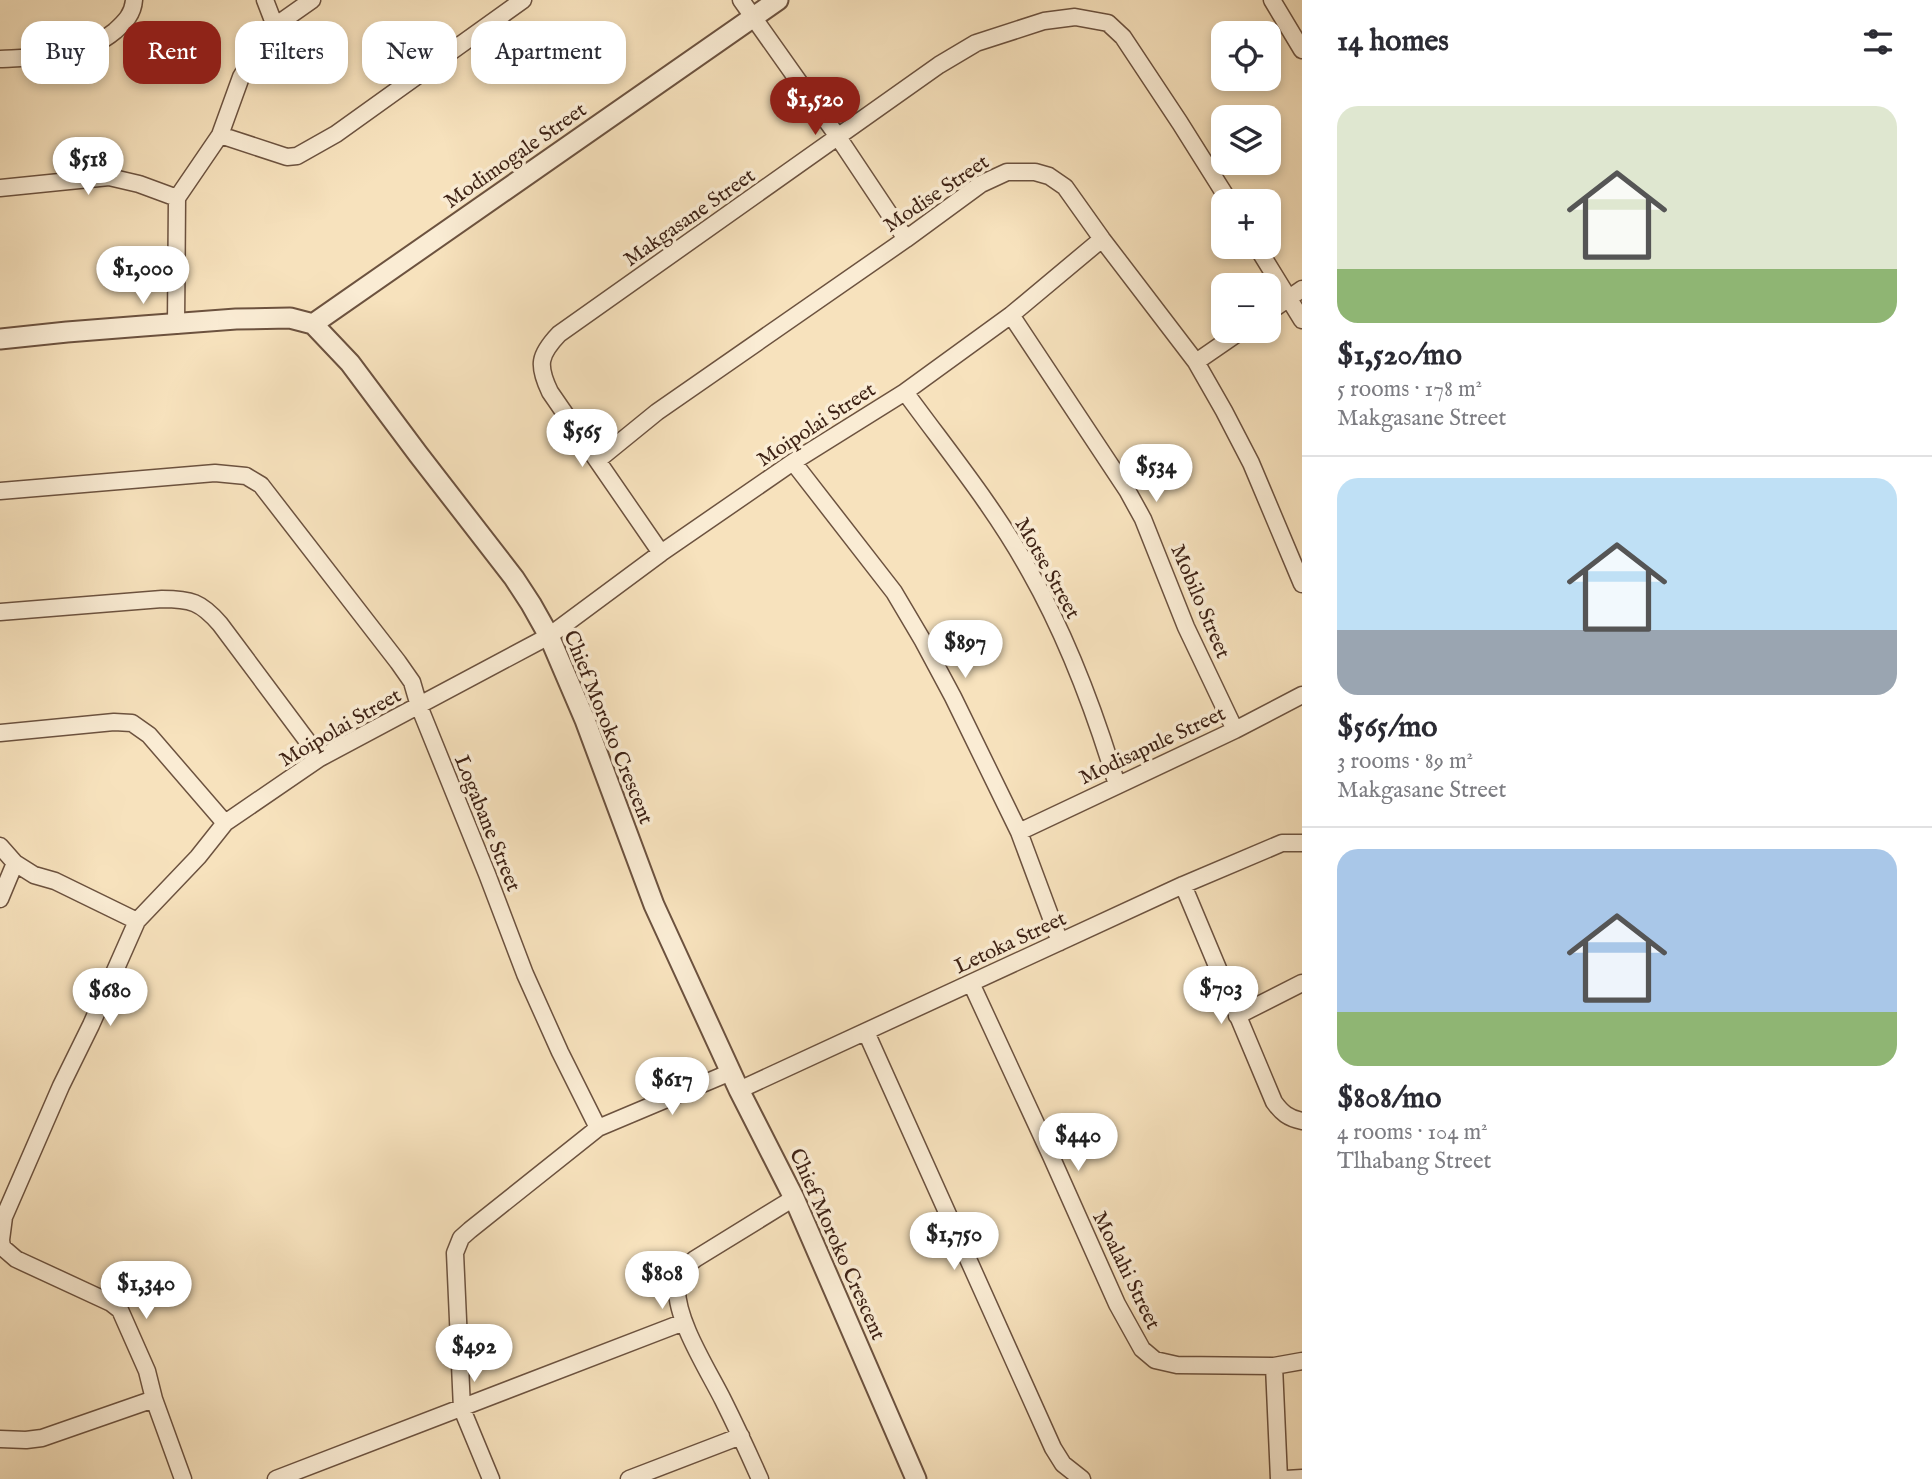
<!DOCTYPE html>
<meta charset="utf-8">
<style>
:root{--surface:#fff;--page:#f2f2f3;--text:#2b2b33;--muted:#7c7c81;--line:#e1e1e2;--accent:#8f2418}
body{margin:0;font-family:"IM FELL English",serif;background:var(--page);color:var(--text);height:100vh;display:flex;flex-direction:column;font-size:26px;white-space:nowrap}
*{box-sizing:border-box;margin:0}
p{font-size:23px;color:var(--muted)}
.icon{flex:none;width:38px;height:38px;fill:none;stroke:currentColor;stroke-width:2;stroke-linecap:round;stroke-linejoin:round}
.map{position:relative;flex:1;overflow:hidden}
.sheet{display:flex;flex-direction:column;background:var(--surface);width:630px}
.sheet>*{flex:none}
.hud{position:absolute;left:21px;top:21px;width:665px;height:63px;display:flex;gap:14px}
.buttons{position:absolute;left:1211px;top:21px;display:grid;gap:14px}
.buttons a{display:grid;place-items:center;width:70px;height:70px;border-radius:14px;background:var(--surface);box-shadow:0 4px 10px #0003;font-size:35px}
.price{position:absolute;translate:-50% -60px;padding:0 16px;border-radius:24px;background:#fff;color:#222;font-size:23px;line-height:46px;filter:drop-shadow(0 2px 4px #0008)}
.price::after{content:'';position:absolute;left:50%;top:42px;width:21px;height:16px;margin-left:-10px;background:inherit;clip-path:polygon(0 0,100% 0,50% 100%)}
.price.active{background:var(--accent);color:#fff}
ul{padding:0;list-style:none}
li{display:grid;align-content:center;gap:14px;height:371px;padding:0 35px}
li+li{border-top:2px solid var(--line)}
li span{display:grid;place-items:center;height:217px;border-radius:21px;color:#555}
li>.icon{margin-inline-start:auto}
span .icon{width:126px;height:126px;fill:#fffc;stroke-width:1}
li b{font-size:30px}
h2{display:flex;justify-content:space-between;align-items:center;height:84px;padding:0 35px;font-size:30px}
.tag{padding:0 24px;border-radius:21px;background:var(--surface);box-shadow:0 4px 10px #0003;font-size:24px;line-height:63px}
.tag.active{background:var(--accent);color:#fff}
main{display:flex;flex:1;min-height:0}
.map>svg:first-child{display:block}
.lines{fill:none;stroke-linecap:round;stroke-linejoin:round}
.minor-casing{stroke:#6c523f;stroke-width:19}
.tertiary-casing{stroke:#6c523f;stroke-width:23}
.minor{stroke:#faecd4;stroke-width:16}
.tertiary{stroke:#faecd4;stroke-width:19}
.labels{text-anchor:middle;stroke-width:7;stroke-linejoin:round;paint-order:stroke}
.street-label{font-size:21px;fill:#3e2215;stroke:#faecd4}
</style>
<main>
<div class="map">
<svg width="1302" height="1479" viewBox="0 0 1302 1479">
<rect width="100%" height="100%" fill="#f7e2bd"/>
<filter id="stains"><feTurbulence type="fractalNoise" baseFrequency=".00286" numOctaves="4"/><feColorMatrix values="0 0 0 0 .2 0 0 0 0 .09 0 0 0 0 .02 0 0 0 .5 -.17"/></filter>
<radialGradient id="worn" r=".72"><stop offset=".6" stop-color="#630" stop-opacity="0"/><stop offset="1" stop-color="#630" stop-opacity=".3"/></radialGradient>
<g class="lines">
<defs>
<path id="minor" d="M265,0l10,26
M741,0l97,137 68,102
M1272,0l30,50
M0,59c40,-2 83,-1 115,-28 10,-9 18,-17 19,-31
M220,135l67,22 10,-1 39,-22 187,-134
M0,188l109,-11 30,7 38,14
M1257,247l45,73
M1269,312l33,-23
M1011,315l116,175 16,29 43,108 49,103
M176,325l1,-127 43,-63 21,-58 20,-33 14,-18 37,-26
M1196,362l45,-31
M905,392c43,59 90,116 125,180 38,67 65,140 87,213
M598,460l59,-48 249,-173 75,-55 26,-12h28l14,4 16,11 37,52 94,123 28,49 27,52 51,121
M793,462l101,130 29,49 30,56 66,135 41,110
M0,491l215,-18 31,3 15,9 137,177 14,20 7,24 68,168 38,100 35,78 38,76
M661,553l-111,-161c-13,-27 -11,-37 9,-58l380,-269 37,-22 68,-22 31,-4 33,6 15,14 57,86 49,78
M0,612l162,-13c29,0 39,3 58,25l100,134
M0,733l114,-11 18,1 17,12 76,88
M1019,832l216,-102 67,-35
M0,846l15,17 19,12 21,6 82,40
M1183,885l91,217c8,11 14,16 28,19
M0,899l15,-36
M971,983l80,173 66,148 25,45 13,11 22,5 97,1 28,-5
M1237,1016l65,-33
M866,1032l187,416 10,16 19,15
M739,1090l444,-205 99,-42h20
M1274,1366l5,113
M0,1439l26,1 16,-2 112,-39
M183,1479l-29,-80 -7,-28 -27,-61 -9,-7 -95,-44 -14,-12 -1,-7 3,-23 57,-131 30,-61 46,-104 61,-64 27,-34 95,-65 229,-122 112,-83 132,-91 112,-70 106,-77 91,-76
M276,1479l408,-157
M491,1479l-29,-70 -7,-156 6,-15 9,-8 128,-102 133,-56
M629,1479l112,-43
M760,1479c-12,-27 -24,-53 -37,-79 -15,-30 -48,-81 -46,-114 1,-12 9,-20 18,-27l99,-61
M1286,1479l16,-1"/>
<path id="tertiary" d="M313,324l465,-324
M0,339l67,-7 76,-6 93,-7 54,-1 23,6 37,39 68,91 96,124 17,26 18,32 36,84 69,185 85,185 55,108 122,281"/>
</defs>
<use href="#minor" class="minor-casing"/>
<use href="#tertiary" class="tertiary-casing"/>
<use href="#minor" class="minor"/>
<use href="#tertiary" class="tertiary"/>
</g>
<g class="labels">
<g class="street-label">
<text transform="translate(515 155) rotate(-35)" y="7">Modimogale Street</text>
<text transform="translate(936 193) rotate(-34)" y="7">Modise Street</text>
<text transform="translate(689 217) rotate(-35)" y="7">Makgasane Street</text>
<text transform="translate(816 424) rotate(-33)" y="7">Moipolai Street</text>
<text transform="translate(1048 568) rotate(61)" y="7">Motse Street</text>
<text transform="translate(1201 601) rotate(67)" y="7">Mobilo Street</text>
<text transform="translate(340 727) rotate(-30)" y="7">Moipolai Street</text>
<text transform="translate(609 727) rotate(68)" y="7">Chief Moroko Crescent</text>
<text transform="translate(1152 745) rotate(-25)" y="7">Modisapule Street</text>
<text transform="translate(488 823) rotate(68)" y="7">Logabane Street</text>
<text transform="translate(1010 942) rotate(-25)" y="7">Letoka Street</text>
<text transform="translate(838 1244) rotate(66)" y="7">Chief Moroko Crescent</text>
<text transform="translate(1127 1270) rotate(64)" y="7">Moalahi Street</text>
</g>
</g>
<rect width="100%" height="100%" filter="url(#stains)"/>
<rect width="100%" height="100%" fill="url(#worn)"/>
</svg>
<div class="buttons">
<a><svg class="icon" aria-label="locate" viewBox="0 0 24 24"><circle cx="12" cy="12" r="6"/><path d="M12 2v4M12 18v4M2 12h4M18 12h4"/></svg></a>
<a><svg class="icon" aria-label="layers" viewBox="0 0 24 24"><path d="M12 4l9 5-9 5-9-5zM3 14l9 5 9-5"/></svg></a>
<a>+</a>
<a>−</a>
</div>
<b class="price active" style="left:815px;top:137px">$1,520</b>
<b class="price" style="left:88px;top:197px">$518</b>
<b class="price" style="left:143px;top:306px">$1,000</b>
<b class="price" style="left:582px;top:469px">$565</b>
<b class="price" style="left:1156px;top:504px">$534</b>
<b class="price" style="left:965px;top:680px">$897</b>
<b class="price" style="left:1221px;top:1026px">$703</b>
<b class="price" style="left:110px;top:1028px">$680</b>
<b class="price" style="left:672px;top:1117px">$617</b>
<b class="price" style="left:1078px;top:1173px">$440</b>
<b class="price" style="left:954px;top:1272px">$1,750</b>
<b class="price" style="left:662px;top:1311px">$808</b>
<b class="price" style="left:146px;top:1321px">$1,340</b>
<b class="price" style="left:474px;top:1384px">$492</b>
<div class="hud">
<a class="tag">Buy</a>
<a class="tag active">Rent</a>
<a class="tag">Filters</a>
<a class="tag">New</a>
<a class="tag">Apartment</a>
</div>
</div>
<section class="sheet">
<h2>14 homes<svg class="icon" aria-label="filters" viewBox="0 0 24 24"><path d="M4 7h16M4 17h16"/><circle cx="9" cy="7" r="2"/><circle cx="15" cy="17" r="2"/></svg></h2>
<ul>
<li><span style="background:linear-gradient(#dfe7d0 75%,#8fb573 0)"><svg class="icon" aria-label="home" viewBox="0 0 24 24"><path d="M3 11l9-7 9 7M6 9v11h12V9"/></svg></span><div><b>$1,520/mo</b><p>5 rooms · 178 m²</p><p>Makgasane Street</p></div></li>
<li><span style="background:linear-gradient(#bfe0f5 70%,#9aa5b1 0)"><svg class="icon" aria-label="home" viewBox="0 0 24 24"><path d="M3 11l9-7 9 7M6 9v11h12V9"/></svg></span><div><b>$565/mo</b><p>3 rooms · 89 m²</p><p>Makgasane Street</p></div></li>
<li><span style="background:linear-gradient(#a9c7e8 75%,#8fb573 0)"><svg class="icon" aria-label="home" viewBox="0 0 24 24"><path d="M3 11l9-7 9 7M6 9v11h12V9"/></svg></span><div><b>$808/mo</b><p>4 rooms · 104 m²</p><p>Tlhabang Street</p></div></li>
</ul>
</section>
</main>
